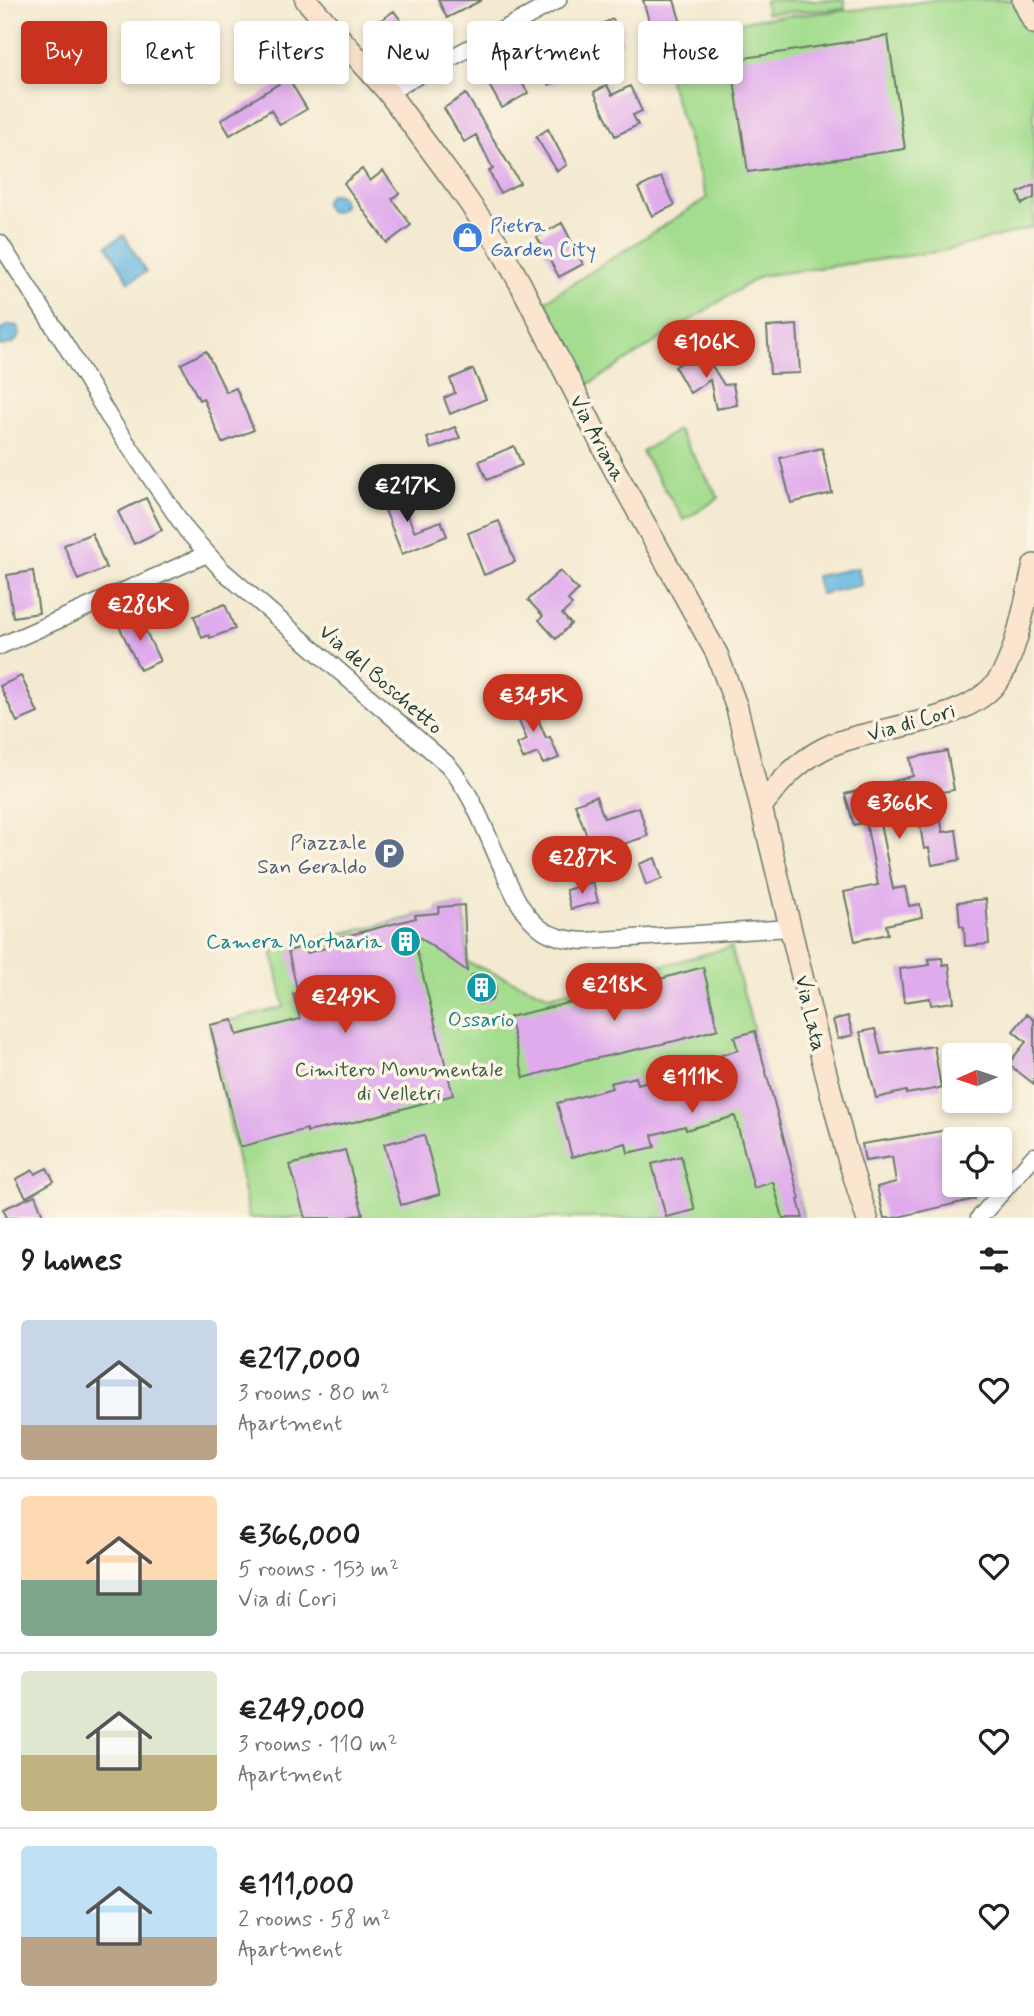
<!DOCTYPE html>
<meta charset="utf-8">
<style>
:root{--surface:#fff;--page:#f2f2f2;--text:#222;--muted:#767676;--line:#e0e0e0;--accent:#c8321e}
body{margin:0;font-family:Mynerve,sans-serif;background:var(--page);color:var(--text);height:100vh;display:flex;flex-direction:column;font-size:26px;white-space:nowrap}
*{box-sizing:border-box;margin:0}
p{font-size:23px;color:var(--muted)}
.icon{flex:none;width:38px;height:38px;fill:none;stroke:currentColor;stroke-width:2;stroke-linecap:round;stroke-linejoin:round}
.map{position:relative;height:1218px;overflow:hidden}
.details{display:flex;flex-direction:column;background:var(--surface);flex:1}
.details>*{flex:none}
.top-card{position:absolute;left:21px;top:21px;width:992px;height:63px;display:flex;gap:14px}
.needle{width:46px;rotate:267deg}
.fabs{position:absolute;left:942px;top:1043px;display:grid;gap:14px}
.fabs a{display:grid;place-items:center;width:70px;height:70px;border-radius:7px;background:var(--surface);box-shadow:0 4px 10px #0003;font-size:35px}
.price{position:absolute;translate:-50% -60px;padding:0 16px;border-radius:24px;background:var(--accent);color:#fff;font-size:23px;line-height:46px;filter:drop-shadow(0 2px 4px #0008)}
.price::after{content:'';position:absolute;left:50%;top:42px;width:21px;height:16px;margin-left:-10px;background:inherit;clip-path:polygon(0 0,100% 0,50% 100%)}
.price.current{background:#222;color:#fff}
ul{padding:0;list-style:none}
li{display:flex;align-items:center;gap:21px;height:175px;padding:0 21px}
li+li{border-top:2px solid var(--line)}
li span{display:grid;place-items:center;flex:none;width:196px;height:140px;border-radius:7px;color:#555}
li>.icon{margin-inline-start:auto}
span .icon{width:84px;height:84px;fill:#fffc;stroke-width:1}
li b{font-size:30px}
h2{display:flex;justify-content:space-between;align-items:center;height:84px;padding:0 21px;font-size:30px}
.chip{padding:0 24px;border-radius:7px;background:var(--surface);box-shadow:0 4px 10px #0003;font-size:24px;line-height:63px}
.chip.current{background:var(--accent);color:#fff}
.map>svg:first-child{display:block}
.green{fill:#a4dd8f;stroke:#628d62;stroke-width:2}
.water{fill:#67b7e1;stroke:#437a8a;stroke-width:2}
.building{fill:#e0abed}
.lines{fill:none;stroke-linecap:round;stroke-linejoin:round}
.street-casing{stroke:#6a7a6b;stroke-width:19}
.secondary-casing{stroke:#6a7a6b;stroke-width:24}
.street{stroke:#fff;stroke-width:16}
.secondary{stroke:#fbe5cf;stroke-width:21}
.labels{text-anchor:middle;stroke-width:7;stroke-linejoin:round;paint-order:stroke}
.shop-label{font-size:21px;fill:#366cbe;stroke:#fcf5e5;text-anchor:start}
.street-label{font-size:21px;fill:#1f3d34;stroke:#fcf5e5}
.service-label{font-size:21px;fill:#4e5e75;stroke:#fcf5e5;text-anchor:end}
.culture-label{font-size:21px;fill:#0d838f;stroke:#fcf5e5;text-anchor:end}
.park-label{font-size:21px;fill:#3a5d46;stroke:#fcf5e5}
</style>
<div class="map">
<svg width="1034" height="1218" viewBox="0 0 1034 1218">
<rect width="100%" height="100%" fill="#fcf5e5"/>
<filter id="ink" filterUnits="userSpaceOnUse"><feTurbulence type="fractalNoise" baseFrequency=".0143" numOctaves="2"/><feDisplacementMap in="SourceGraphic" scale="14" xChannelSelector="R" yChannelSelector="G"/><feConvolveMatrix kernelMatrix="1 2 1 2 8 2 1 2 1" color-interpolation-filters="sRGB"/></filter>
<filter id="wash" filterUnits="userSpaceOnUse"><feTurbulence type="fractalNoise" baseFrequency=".00686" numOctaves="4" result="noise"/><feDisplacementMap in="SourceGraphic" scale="28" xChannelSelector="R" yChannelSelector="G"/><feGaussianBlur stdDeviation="1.57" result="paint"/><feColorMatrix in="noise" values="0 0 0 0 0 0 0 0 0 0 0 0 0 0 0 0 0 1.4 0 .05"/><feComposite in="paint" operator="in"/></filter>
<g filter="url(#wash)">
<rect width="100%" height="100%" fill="#f4ead1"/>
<path class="green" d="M765,0h80v9l-79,4z
M932,0h80l22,41v186l-91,24 -183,25 -174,110 -41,-85 162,-103 -50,-155 97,-24 142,-13z
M678,430l41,68 -35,22 -42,-68z
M464,905l3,57 83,34 181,-49 69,252 3,19h-554l-39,-193 74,-18 -12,-58 143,-32v-2l22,-2 2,-6z"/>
<path class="water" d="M325 203a9 9 0 1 1 18 0a9 9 0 1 1-18 0Z
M124,235l22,37 -17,10 -22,-37z
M10,325l7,1 3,8c-5,11 -9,10 -20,12v-16z
M858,568l4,17 -42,9 -4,-18z"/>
<g id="blocks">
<path class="building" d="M438,0h44l-35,18z
M643,0h31l9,30 -29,9z
M394,11l18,25 -23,16 -18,-25z
M613,19l10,23 -24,11 -10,-24z
M566,35l8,18 -7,3 8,17 -26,12 -16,-35z
M888,36l17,113 -157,23 -17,-112z
M507,57l21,36 -26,15 -21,-37z
M288,78l19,31 -27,16 -9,-15 -41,25 -9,-15z
M607,85l5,10 18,-9 12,25 -9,4 5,10 -23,11 -21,-44z
M466,94l54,89 -20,10 -11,-22 4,-2 -17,-34 -12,7 -20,-34z
M548,129l19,36 -10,6 -21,-34z
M362,169l8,12 13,-10 16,22 -7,6 19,26 -24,18 -43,-60z
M661,177l14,28 -23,11 -14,-28z
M1034,185v13l-12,6 -4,-11z
M562,223l21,41 -24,13 -22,-40z
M797,325l3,48 -30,1 -3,-47z
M702,350l22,35 9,-1 4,21 -21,4 -6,-29 -20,13 -15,-26z
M206,351l20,41 10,-4 18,42 -32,13 -19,-45 -4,2 -18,-36z
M473,369l13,30 -36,15 -6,-16 11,-5 -5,-14z
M455,427l5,11 -29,11 -4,-11z
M514,446l8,19 -35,15 -8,-19z
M822,448l10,45 -41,10 -11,-45z
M386,480l11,27 7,-2 10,26 27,-10 6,15 -45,18 -27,-70z
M146,498l16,32 -28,14 -16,-32z
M499,521l16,41 -31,13 -16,-42z
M92,533l14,35 -28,12 -14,-35z
M33,571l6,42 -26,4 -6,-42z
M560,571l18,19 -10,10 4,5 -10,9 9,10 -15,15 -17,-19 4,-4 -15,-16z
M225,604l10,25 -25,9 -1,-3 -7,3 -8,-22z
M139,617l21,44 -20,9 -21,-44z
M21,676l17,37 -21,9 -17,-36z
M529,697l17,41 4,-1 9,21 -16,6 -5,-11 -15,6 -6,-15 10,-4 -15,-36z
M947,751l7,39 -19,3 8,39 13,-2 4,30 -28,5 -3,-17 -5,1 -7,-41 -38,10 14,71 12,-2 4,19 11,-2 2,13 -36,8 2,9 -33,7 -11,-49 34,-7 -12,-63 -12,3 -9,-31 68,-18 -3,-18z
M596,796l8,22 35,-11 9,29 -34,11 3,7 -26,9 -6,-17 5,-2 -15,-40z
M655,858l7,21 -16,6 -7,-21z
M593,882l5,20 -27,7 -5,-19z
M986,899l3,45 -24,2 -1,-19 -4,-1 -2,-24z
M464,905l3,66 -55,-39 41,163 -99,27 -47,10v-3l-67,18 -30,-122 23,-5 4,15 63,-16 -7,-25 5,-1 -10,-42 18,-5 1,7 33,-9 -2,-6 78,-20 -1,-3 23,-2 1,-6z
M942,958l1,7 6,-1 5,38 -23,3 -1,-7 -26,4 -4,-33 30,-4 -1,-6z
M703,967l15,62 -43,12 -95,21 -56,16 -15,-61 101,-24z
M482,974l10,4 4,7v5l-4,10 -4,2 -9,2 -9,-6 -3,-8v-6l5,-9z
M1027,1014l7,6v64l-26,-20 18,-22 -13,-11z
M848,1016l5,19 -15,4 -5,-19z
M875,1029l6,25 53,-8 7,42 -35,6v-3l-30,7 -16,-66z
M755,1031l45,168 -2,1 5,18h-20l-10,-36 -19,6 -19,-72 -49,14 -1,-4 -33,9 3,12 -27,6 -2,-10 -54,14 -15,-54 55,-15 -2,-5 26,-6 2,7 82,-25 -1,-3 19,-6 -4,-13z
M954,1129v56h18l3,14 -81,19h-10l-7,-31 19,-5 -4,-25 -27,4 -3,-17z
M424,1135l16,59 -39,11 -17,-61 12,-3v1z
M345,1150l18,64 -17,4h-41l-15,-53z
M681,1156l14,54 -29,7 -14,-53z
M47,1168l7,13 -28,16 -10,-18 17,-9 2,4z
M35,1195l9,23h-37l-4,-9z"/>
</g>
</g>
<g filter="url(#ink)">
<use href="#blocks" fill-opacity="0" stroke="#6a7a6b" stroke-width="2"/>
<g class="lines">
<defs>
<path id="street" d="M388,92l170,-92
M0,243l65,101 44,73 78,114 35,39 226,195c26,30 39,71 56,107 9,21 19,44 39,58 12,8 27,10 42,11l206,-13
M0,646l207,-92
M979,1218l55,-62"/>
<path id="secondary" d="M306,0l82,92 71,96 39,56 22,39 91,180 106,191 20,54 82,338 27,105 21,67
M1023,0l11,23
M761,807c18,-24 35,-44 62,-58 51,-26 143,-21 177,-71 17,-26 26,-81 34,-113"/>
</defs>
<use href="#street" class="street-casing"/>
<use href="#secondary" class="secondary-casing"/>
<use href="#street" class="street"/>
<use href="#secondary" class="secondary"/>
</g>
</g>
<defs>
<symbol id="shop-disc" viewBox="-11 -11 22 22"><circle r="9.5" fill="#3f7fe0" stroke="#fcf5e5"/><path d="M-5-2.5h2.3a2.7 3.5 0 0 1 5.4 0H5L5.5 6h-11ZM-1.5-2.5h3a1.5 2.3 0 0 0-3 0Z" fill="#fff"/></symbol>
<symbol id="parking-disc" viewBox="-11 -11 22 22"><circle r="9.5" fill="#5c6f8a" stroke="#fcf5e5"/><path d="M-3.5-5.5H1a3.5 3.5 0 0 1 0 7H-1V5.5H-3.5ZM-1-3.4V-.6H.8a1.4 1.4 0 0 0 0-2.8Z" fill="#fff"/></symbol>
<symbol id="building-disc" viewBox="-11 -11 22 22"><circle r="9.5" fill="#0f9aa8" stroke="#fcf5e5"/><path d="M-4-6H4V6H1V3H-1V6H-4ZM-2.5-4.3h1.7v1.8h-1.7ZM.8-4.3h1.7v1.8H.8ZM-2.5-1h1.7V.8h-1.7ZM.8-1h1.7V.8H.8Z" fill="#fff"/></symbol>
</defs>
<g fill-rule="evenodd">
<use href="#shop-disc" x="450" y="220" width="35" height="35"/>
<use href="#parking-disc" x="372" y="836" width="35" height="35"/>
<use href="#building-disc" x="388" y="924" width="35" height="35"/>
<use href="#building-disc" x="464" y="970" width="35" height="35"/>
</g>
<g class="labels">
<g class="shop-label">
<text x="490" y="232">Pietra<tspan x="490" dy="24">Garden City</tspan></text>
</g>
<g class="street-label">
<text transform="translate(598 438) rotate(62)" y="7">Via Ariana</text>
<text transform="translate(381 679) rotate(41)" y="7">Via del Boschetto</text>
<text transform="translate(911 722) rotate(-16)" y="7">Via di Cori</text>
<text transform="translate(811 1013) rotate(77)" y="7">Via Lata</text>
</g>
<g class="service-label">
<text x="367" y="849">Piazzale<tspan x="367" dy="24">San Geraldo</tspan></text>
</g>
<g class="culture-label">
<text x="382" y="948">Camera Mortuaria</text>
<text x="481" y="1026" text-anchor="middle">Ossario</text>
</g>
<g class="park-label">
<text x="399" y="1076">Cimitero Monumentale<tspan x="399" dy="24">di Velletri</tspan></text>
</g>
</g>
</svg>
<div class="fabs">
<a><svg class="needle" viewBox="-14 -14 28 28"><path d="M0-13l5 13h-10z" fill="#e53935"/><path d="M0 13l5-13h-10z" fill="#767676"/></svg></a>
<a><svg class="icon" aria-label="locate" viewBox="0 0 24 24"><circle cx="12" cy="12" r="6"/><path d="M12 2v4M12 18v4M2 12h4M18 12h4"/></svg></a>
</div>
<b class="price" style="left:706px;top:380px">€106K</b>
<b class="price current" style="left:407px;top:524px">€217K</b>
<b class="price" style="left:140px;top:643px">€286K</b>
<b class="price" style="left:533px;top:734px">€345K</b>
<b class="price" style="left:899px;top:841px">€366K</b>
<b class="price" style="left:582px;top:896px">€287K</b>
<b class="price" style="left:614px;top:1023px">€218K</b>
<b class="price" style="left:345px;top:1035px">€249K</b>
<b class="price" style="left:692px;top:1115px">€111K</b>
<div class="top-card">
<a class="chip current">Buy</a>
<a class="chip">Rent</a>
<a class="chip">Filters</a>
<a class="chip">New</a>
<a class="chip">Apartment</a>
<a class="chip">House</a>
</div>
</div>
<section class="details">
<h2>9 homes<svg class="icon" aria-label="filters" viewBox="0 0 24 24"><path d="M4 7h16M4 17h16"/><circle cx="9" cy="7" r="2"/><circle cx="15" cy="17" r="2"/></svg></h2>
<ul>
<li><span style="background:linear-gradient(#c9d6e8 75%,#b9a48a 0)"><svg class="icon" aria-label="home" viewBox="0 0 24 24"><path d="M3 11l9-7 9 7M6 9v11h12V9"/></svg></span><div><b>€217,000</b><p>3 rooms · 80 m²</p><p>Apartment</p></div><svg class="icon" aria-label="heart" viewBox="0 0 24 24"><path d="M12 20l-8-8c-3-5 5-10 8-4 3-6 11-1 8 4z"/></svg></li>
<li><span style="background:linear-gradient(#ffd9b3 60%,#7fa58c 0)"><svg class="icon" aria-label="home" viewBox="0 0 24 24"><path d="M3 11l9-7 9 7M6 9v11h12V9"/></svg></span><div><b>€366,000</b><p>5 rooms · 153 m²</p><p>Via di Cori</p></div><svg class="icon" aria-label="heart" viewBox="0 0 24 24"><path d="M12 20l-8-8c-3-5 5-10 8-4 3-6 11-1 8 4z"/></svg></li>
<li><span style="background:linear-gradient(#dfe7d0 60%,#c2b280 0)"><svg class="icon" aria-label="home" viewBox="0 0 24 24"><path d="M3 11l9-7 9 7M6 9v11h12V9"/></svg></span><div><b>€249,000</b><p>3 rooms · 110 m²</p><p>Apartment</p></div><svg class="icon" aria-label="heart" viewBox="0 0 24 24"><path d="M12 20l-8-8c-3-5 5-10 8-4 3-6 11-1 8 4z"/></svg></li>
<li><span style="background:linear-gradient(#bfe0f5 65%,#b9a48a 0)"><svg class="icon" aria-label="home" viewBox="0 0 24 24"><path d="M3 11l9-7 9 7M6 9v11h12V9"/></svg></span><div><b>€111,000</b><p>2 rooms · 58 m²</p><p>Apartment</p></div><svg class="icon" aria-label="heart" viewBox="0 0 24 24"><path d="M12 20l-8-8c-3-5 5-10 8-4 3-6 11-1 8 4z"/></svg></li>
</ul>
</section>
